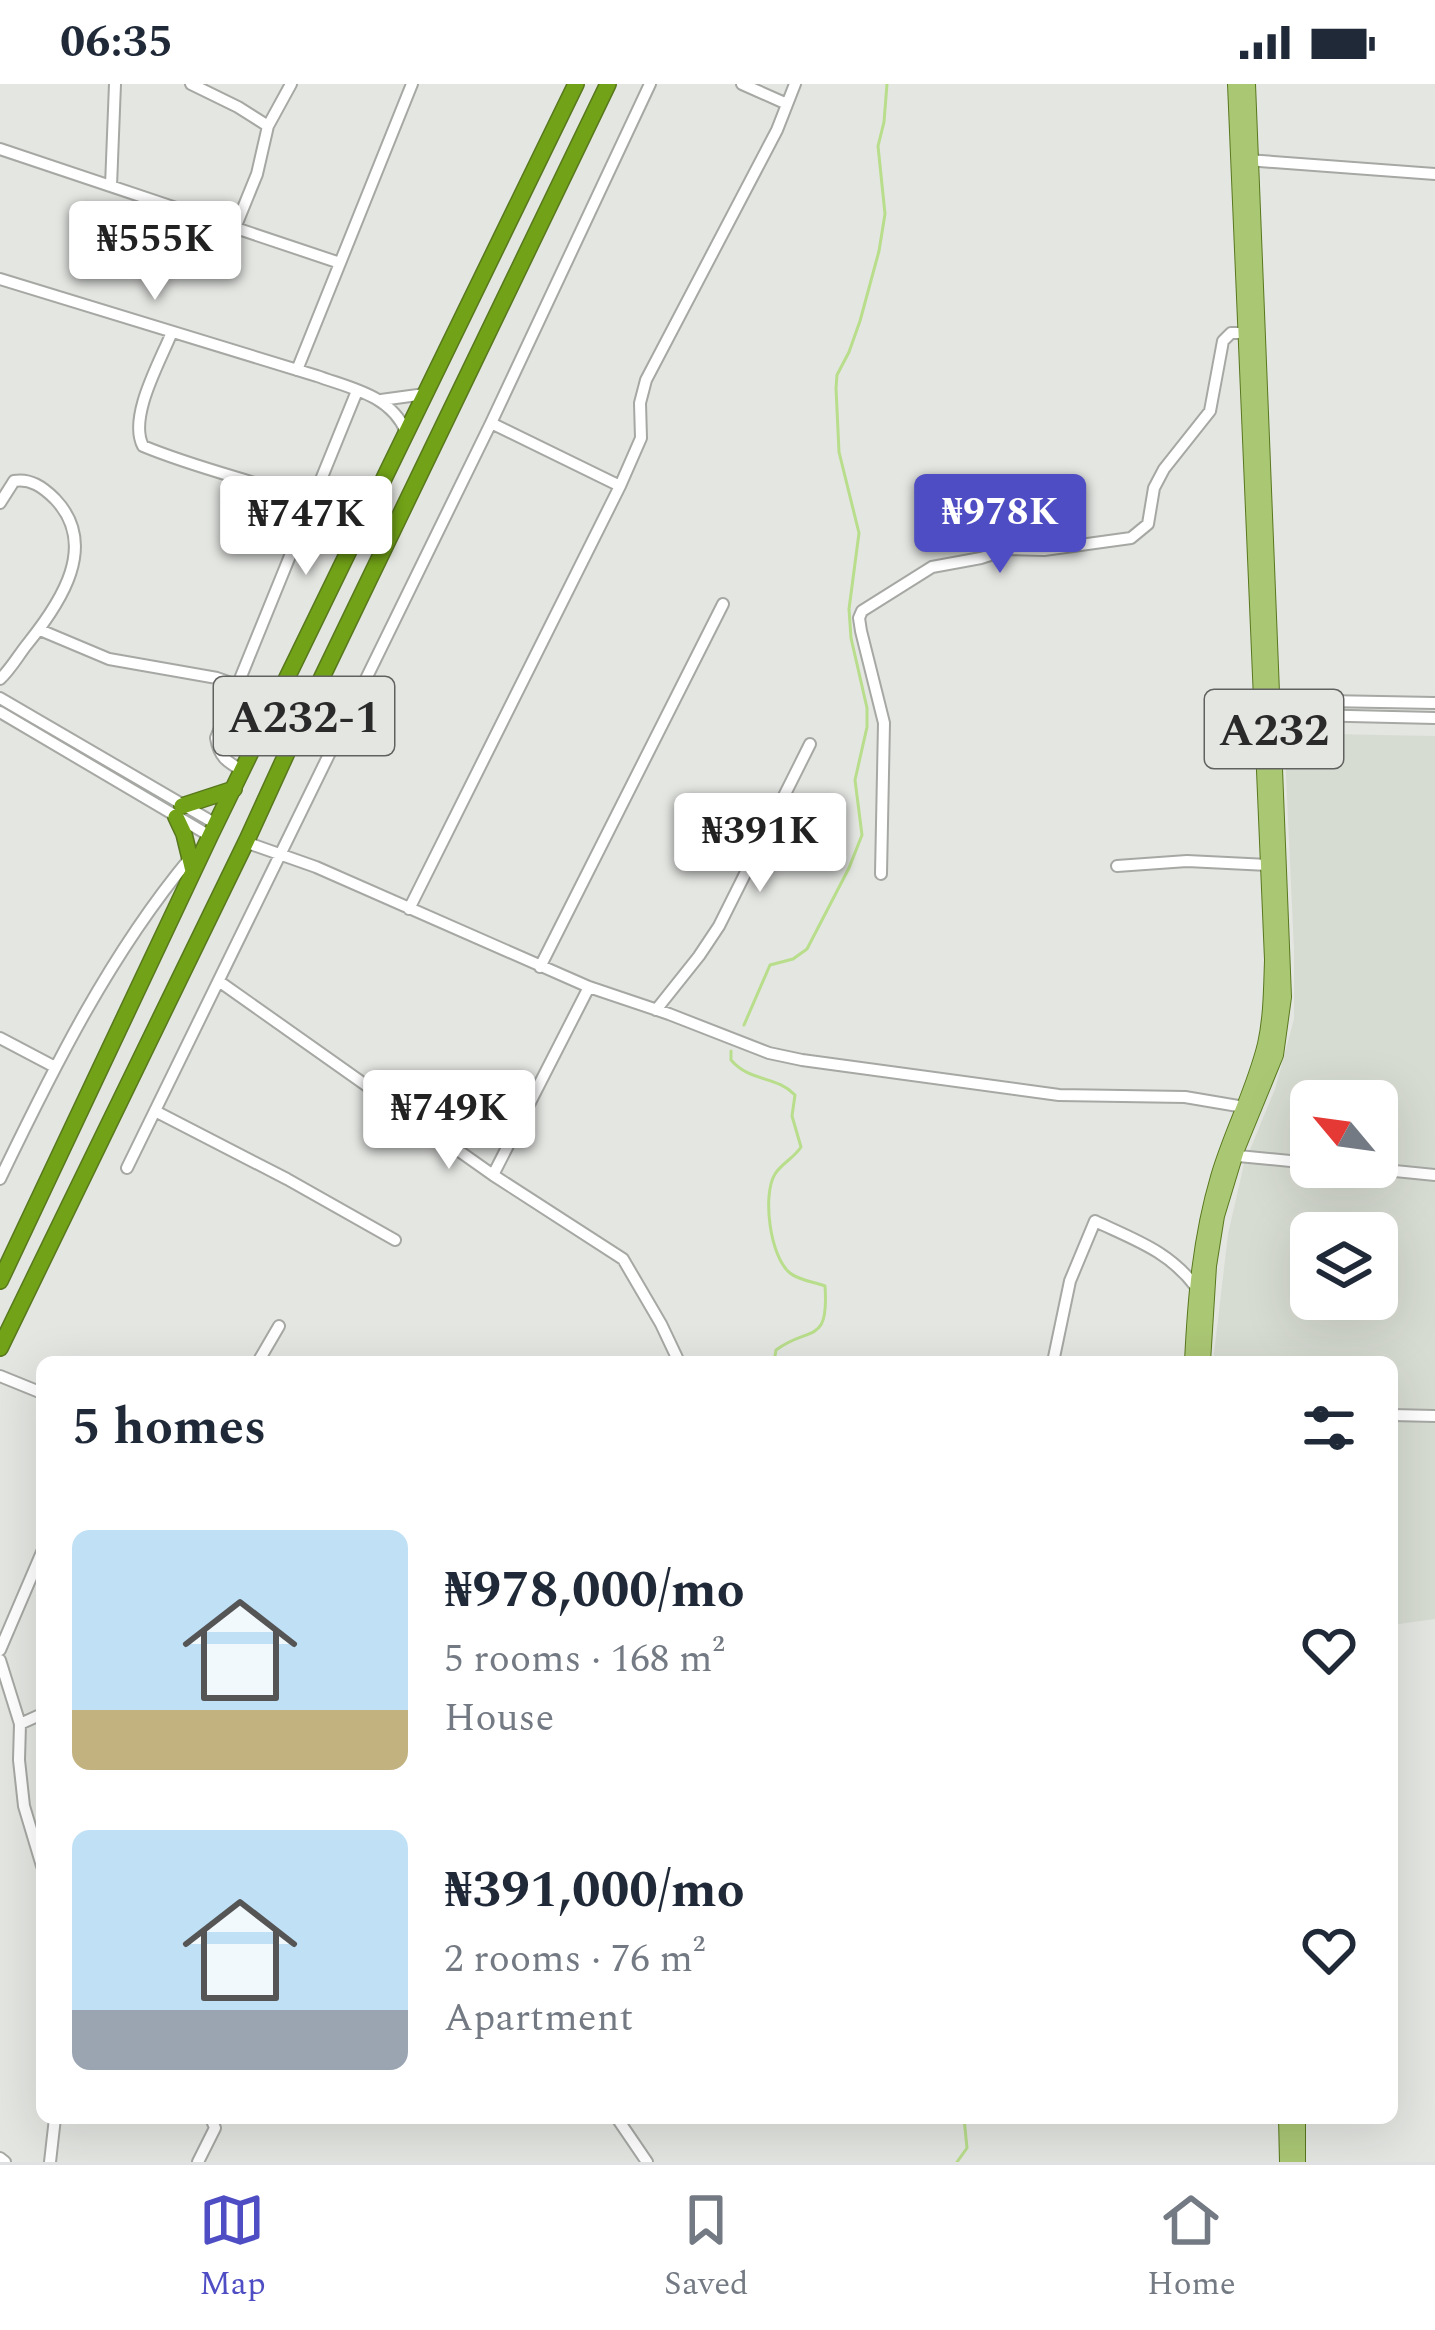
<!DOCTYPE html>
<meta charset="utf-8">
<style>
:root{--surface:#fff;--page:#f6f6f7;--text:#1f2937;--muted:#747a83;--line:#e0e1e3;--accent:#4f4dc4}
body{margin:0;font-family:Spectral,serif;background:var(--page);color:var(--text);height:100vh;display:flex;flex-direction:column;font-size:45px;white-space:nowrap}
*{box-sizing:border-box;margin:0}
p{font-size:39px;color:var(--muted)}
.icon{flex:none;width:66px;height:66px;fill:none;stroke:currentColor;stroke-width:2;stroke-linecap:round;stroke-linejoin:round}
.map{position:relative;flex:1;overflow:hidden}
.details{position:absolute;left:36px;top:1272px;width:1362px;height:768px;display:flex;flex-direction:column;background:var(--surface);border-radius:18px;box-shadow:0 12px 48px #0002}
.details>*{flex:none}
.needle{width:78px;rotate:299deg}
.controls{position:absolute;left:1290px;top:996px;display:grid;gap:24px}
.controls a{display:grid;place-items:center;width:108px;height:108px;border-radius:18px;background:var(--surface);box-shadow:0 12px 48px #0002;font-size:60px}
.price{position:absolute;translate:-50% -102px;padding:0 27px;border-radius:12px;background:#fff;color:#222;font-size:39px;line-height:78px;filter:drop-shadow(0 3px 6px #0008)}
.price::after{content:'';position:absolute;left:50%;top:72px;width:36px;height:27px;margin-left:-18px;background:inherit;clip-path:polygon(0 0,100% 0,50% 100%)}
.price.active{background:var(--accent);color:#fff}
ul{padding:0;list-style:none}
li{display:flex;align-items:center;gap:36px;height:300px;padding:0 36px}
li span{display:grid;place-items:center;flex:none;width:336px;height:240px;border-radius:18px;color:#555}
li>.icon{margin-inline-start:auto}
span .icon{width:144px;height:144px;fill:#fffc;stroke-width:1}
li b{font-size:51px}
h2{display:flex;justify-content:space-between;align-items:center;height:144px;padding:0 36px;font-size:51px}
.status{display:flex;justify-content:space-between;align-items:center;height:84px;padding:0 60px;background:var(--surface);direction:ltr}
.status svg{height:33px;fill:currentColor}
.tab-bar{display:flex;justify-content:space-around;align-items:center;height:168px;border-top:3px solid var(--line);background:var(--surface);font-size:33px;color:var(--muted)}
.tab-bar a{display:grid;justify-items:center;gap:6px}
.tab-bar .active{color:var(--accent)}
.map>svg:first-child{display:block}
.built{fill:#d7dcd2;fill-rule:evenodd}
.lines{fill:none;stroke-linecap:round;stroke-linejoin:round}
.stream{stroke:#b8dd8b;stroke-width:3}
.minor-casing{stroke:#a6a8a4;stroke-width:14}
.major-casing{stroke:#58781d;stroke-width:16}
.highway-casing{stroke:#58781d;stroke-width:18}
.minor{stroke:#fff;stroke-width:10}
.major{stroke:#aac774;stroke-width:14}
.highway{stroke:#71a217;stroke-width:15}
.labels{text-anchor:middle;stroke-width:9;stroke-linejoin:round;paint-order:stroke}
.shield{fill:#e4e6e2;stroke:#616260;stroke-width:3}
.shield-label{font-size:45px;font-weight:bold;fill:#292a29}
</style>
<div class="status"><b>06:35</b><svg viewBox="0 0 49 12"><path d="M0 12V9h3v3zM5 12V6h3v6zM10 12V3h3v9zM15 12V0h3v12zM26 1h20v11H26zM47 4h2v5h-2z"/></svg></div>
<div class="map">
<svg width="1435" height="2078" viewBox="0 0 1435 2078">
<rect width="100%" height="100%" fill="#e4e6e2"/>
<path class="built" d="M1284,649l151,3v883l-43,6v-263h-179l15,-128 16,-70 31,-75 19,-70v-69zM1311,1017h66v66h-66zM1311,1149h66v66h-66z"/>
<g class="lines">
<path class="stream" d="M744,941l26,-60 23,-6 14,-10 42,-81 13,-33 -7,-55 12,-53v-19l-16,-70 -2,-29 10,-76 -20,-81 -3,-64 1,-13 12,-23 11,-31 19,-70 6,-37 -7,-68 6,-24 3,-38
M731,967v9c20,23 45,15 64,35l-3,21 9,31c-7,11 -19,16 -26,27 -13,21 -5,83 15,99 8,7 24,9 35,13 4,60 -15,39 -49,64l-2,12
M957,2078l10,-14 -3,-30"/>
<defs>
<path id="minor" d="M191,0l47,23 30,19
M742,0l45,20
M0,65l340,114
M1247,76l188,14
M111,102l4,-102
M235,144l22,-54 11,-48 23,-42
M0,195l317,97c33,12 74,19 89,56
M172,248c-12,30 -44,85 -29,114 55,23 113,35 169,56
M297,286l115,-286
M381,316l44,-6
M491,339l129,63
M0,419l14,-22c16,-3 29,6 41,18 44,46 6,103 -26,143 -10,12 -18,27 -29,37
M40,546l69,29 108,19 20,7
M0,614l216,126
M1273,616l162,3
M0,628l210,124
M1274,633l33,-2 128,3
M243,687c-16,-9 -24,-14 -27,-33l141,-347
M245,758l71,25 273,120 80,27 100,39 33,7 257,35 126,2 59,10
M1117,782l70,-5 81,4
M881,790l3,-151 -23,-92 -2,-13 3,-7 70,-44 49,-9 28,-9 35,1 87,-12 17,-14 6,-36 10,-19 46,-58 13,-70 8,-8h14
M409,825l211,-423 21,-48 -1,-35 6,-23 131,-250 18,-46
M540,883l183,-363
M220,898l273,193 130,84 38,65 18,38
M656,926l43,-54 20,-30 91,-182
M0,954l55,29
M155,1027l132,68 108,61
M1228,1071l83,8
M1355,1083l80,8
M127,1084l364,-745 159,-339
M493,1091l96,-188
M0,1095c54,-112 110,-225 190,-321
M258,1278l21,-36
M1053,1278l17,-81 25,-60c40,19 74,30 101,66
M0,1292l42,17
M1392,1331l43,1
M0,1566l42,-98
M0,1576l20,64 -1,36 5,46 18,60
M20,1640l22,-10
M617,2034l30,44
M0,2074l5,4
M50,2078l5,-44
M198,2078l17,-34 -4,-10"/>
<path id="major" d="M1192,1278c3,-63 8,-124 26,-185 13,-45 36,-87 47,-133 6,-27 6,-55 7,-84l-37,-876
M1203,1278l6,-96 8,-50 20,-66 39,-95 8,-58 -36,-913
M1286,2034l1,44
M1298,2034v44"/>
<path id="highway" d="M182,722l52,-17
M176,733l8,17 9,37
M0,1197l210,-445 366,-752
M0,1264l247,-508 64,-140 297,-616"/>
</defs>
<use href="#minor" class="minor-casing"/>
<use href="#major" class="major-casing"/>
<use href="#highway" class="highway-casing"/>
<use href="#minor" class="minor"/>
<use href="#major" class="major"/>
<use href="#highway" class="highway"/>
</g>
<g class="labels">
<g class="shield">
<rect x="214" y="593" width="180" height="78" rx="9"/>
<rect x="1205" y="606" width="138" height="78" rx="9"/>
</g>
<g class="shield-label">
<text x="304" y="648">A232-1</text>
<text x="1274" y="661">A232</text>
</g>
</g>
</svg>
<div class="controls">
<a><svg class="needle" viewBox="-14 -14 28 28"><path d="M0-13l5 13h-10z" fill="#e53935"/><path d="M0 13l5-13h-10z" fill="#747a83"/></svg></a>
<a><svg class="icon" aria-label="layers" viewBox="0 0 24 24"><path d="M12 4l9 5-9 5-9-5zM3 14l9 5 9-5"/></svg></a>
</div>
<b class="price" style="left:155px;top:219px">₦555K</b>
<b class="price active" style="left:1000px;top:492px">₦978K</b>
<b class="price" style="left:306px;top:494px">₦747K</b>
<b class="price" style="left:760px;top:811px">₦391K</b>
<b class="price" style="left:449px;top:1088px">₦749K</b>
<section class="details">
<h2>5 homes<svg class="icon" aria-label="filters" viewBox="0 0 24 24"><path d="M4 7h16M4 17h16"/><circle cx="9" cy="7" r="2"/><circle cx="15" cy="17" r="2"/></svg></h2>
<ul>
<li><span style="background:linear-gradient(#bfe0f5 75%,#c2b280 0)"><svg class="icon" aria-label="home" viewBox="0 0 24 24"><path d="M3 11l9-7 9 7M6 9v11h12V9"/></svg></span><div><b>₦978,000/mo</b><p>5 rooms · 168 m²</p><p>House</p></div><svg class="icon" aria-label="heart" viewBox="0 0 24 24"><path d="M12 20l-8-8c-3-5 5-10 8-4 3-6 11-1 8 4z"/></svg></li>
<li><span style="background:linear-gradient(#bfe0f5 75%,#9aa5b1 0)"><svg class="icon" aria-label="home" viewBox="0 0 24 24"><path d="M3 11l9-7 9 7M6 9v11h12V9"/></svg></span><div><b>₦391,000/mo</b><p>2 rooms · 76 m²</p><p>Apartment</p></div><svg class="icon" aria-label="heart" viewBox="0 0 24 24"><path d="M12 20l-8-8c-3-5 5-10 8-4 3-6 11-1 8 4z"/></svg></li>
</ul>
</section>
</div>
<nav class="tab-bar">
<a class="active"><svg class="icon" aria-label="map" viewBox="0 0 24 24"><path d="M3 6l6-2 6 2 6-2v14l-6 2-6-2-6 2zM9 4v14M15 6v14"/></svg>Map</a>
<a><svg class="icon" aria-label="saved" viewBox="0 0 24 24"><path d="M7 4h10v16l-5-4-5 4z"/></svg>Saved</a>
<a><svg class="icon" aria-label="home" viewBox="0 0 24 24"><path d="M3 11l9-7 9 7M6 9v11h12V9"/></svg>Home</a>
</nav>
